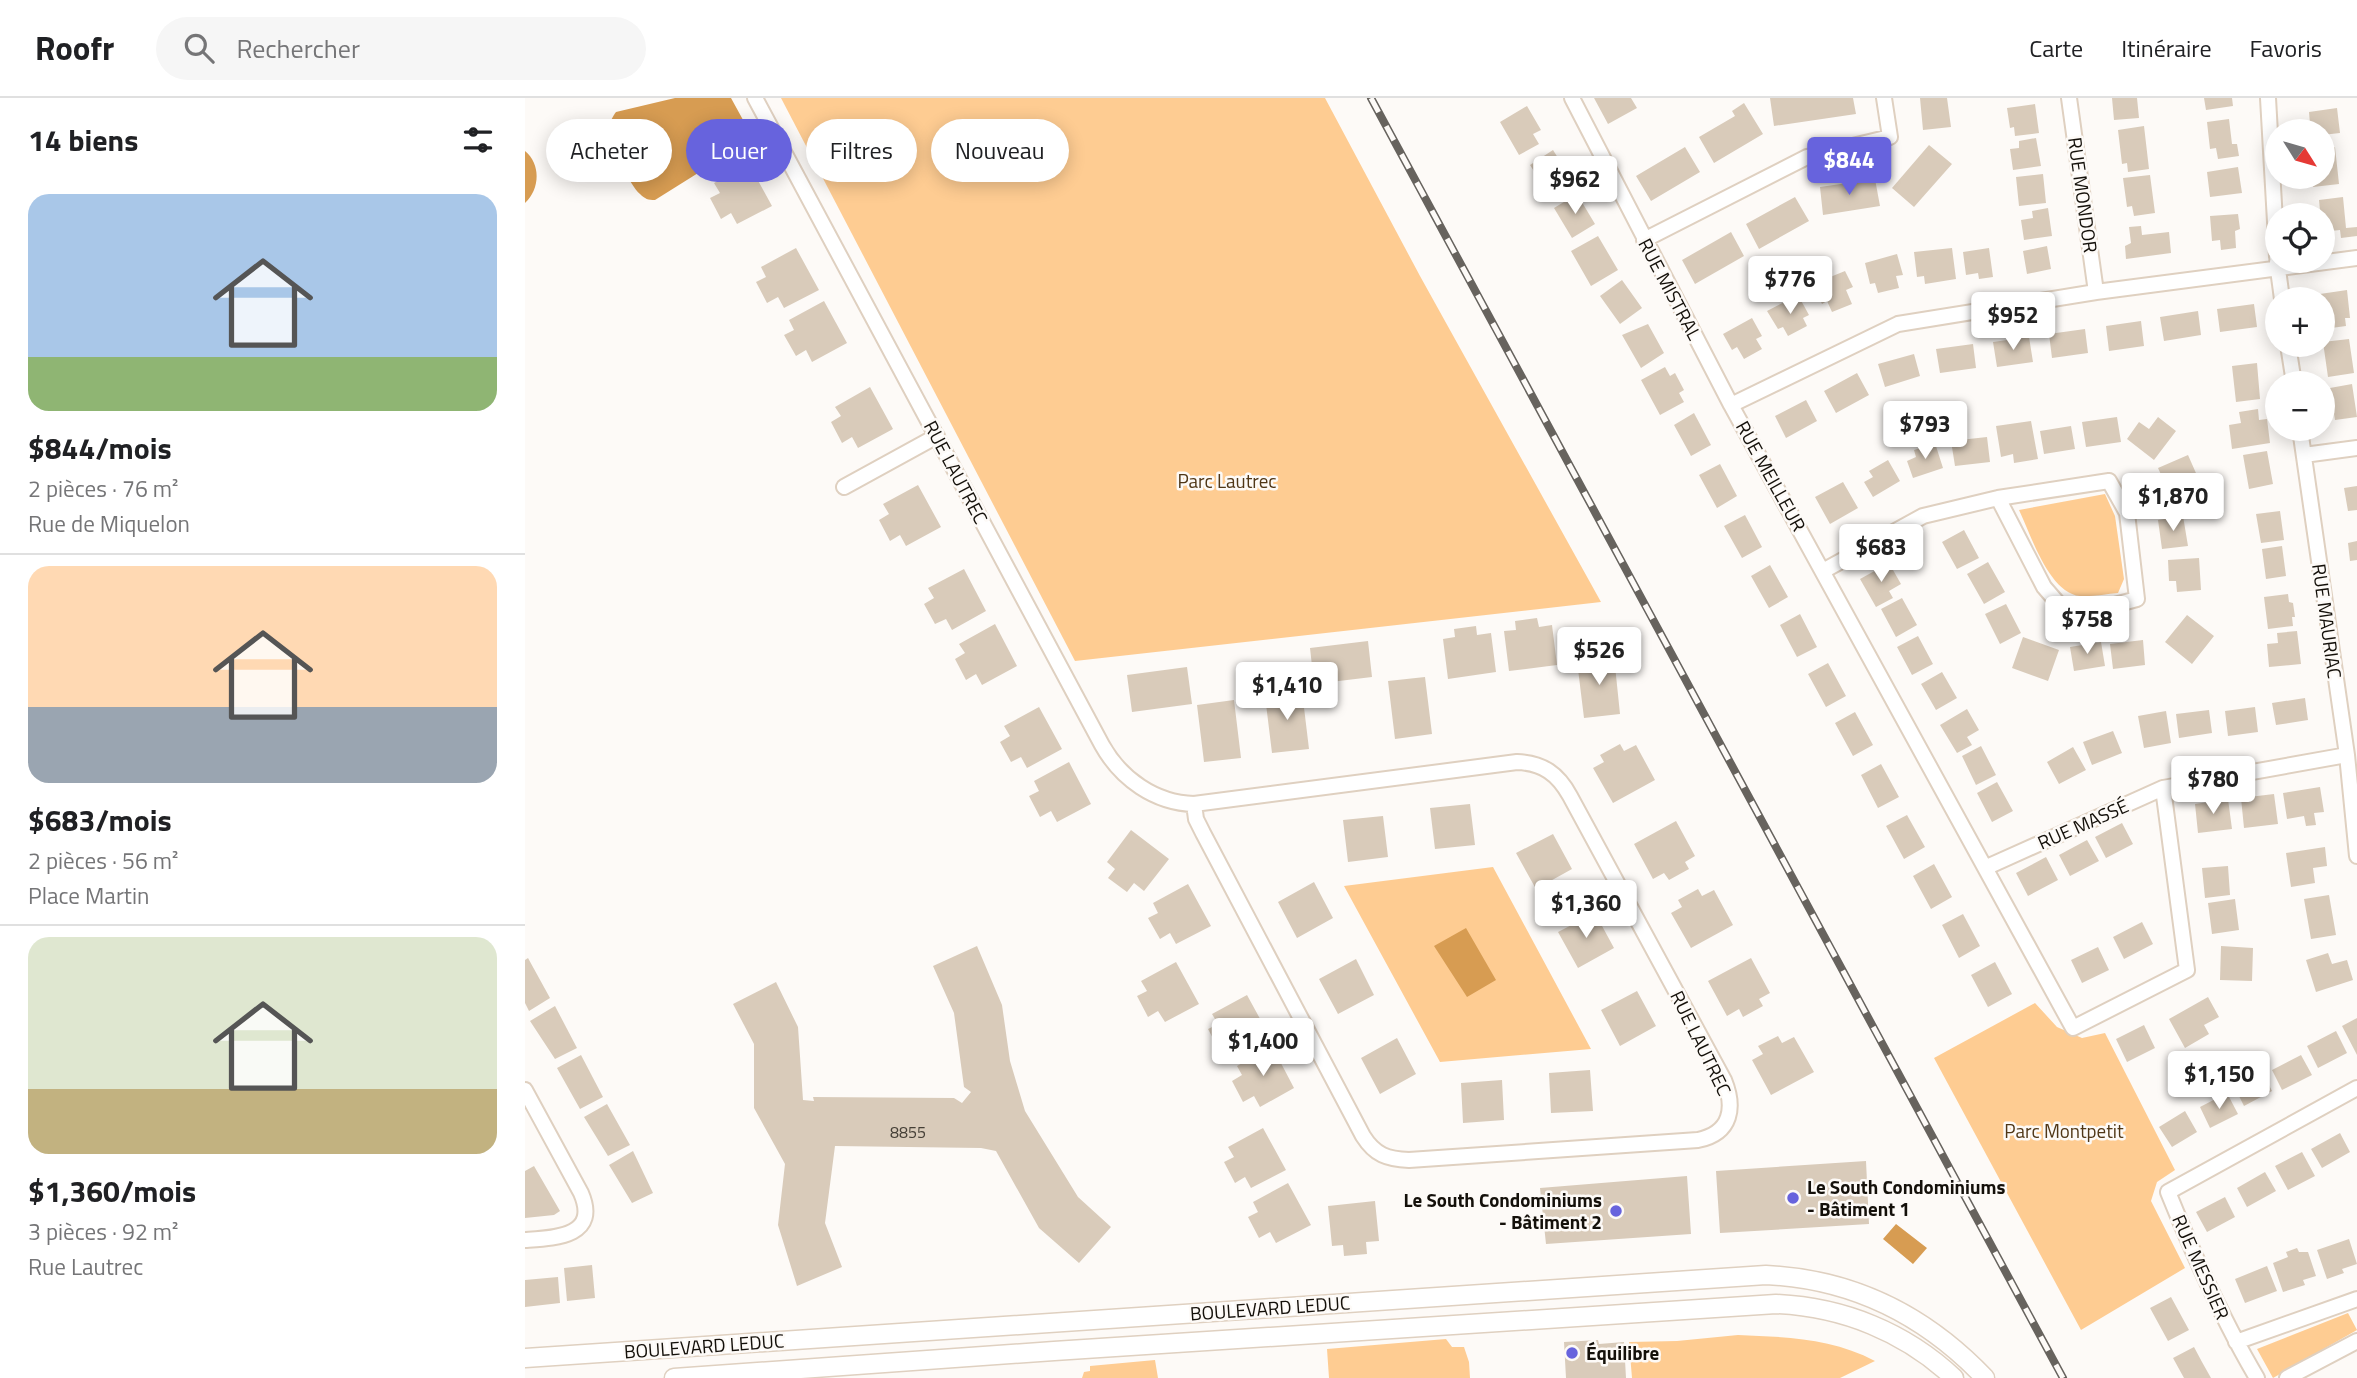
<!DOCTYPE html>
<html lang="fr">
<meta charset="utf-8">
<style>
:root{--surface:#fff;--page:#f6f6f6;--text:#202124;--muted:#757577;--line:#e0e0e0;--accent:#6763dd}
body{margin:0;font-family:"Titillium Web",sans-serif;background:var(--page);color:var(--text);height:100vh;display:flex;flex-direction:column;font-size:26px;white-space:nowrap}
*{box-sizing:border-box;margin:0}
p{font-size:23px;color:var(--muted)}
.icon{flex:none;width:38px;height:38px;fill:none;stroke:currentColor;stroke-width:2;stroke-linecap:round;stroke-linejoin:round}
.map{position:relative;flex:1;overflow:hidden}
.drawer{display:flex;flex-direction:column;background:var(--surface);width:525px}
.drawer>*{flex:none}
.hud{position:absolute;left:21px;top:21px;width:665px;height:63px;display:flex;gap:14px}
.needle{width:46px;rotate:127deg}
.controls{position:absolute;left:1740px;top:21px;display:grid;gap:14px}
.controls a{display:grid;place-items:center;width:70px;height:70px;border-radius:50%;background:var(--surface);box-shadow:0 4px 18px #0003;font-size:35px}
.price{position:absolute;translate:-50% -60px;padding:0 16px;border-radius:7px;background:#fff;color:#222;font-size:23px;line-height:46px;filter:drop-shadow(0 2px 4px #0008)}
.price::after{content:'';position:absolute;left:50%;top:42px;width:21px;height:16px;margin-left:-10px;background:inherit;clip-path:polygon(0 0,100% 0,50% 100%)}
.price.selected{background:var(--accent);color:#fff}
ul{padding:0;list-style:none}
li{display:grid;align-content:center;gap:14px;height:371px;padding:0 28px}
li+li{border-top:2px solid var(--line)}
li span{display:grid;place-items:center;height:217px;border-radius:21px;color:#555}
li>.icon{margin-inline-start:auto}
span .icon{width:126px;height:126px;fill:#fffc;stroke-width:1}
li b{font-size:30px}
h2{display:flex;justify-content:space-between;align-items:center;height:84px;padding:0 28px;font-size:30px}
.tag{padding:0 24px;border-radius:32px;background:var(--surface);box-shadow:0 4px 18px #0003;font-size:24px;line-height:63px}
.tag.selected{background:var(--accent);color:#fff}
header{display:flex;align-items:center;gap:42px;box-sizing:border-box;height:98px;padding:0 35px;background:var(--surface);border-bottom:2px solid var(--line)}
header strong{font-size:33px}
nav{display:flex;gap:38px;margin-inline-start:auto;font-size:24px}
.search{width:490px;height:63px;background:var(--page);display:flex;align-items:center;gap:18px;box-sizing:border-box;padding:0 24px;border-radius:38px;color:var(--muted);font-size:26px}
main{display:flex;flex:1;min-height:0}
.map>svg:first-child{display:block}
.green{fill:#fecc92}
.water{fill:#d79c52}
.building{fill:#d9cbba}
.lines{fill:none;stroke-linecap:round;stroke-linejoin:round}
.minor-casing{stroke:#dfd0c0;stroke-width:18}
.tertiary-casing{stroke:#dfd0c0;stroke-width:21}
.minor{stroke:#fff;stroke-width:14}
.tertiary{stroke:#fff;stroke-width:18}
.rail-casing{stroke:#67635e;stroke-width:8}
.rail{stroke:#fdfaf7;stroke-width:5;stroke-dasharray:16;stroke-linecap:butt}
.poi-dot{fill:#6763dd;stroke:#fdfaf7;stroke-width:2.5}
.labels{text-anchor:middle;stroke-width:5;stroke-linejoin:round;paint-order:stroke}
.number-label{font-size:16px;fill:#453f36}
.street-label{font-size:19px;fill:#14100a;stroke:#fdfaf7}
.park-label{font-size:19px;fill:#503717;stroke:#fdfaf7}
.poi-label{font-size:19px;font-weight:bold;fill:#14100a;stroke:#fdfaf7;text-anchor:start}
</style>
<header>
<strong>Roofr</strong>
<div class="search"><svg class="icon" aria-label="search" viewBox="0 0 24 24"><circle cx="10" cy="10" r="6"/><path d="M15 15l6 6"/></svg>Rechercher</div>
<nav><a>Carte</a><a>Itinéraire</a><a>Favoris</a></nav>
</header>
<main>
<section class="drawer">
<h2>14 biens<svg class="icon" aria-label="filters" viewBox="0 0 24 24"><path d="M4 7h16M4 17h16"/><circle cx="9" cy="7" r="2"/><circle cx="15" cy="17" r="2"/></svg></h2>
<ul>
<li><span style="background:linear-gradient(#a9c7e8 75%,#8fb573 0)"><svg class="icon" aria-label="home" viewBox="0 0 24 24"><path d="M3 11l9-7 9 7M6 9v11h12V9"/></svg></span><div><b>$844/mois</b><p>2 pièces · 76 m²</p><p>Rue de Miquelon</p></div></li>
<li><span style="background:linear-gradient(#ffd9b3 65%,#9aa5b1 0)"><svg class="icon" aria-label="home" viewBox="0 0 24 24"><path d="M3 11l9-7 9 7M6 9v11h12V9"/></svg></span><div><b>$683/mois</b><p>2 pièces · 56 m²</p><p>Place Martin</p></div></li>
<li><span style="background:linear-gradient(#dfe7d0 70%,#c2b280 0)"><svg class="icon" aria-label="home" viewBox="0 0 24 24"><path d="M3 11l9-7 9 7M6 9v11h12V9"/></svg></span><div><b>$1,360/mois</b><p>3 pièces · 92 m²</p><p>Rue Lautrec</p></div></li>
</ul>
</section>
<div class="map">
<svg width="1832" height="1280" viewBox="0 0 1832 1280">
<rect width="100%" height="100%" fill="#fdfaf7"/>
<path class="green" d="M256,0h544l95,178 181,326 -526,59z
M1580,396l10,22 9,63 -6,14c-12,1 -26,4 -38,3 -31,-3 -49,-61 -61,-86z
M968,769l98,182 -151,13 -96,-176z
M1510,905l22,24 25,11 23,-5 70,137 -18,12 -6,19 34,67 -104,62 -147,-272z
M1823,1215l9,17 -84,48 -16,-29z
M1213,1237c48,2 94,3 137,26l-35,17h-208l-3,-36 48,-1z
M921,1241l6,8h12l5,15 1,16h-141l-2,-29z
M630,1262l3,18h-76l2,-6 6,-1v-5z"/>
<path class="water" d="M150,0h56l17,31 1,8 -11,11 -83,52c-7,0 -10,-1 -15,-6 -11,-10 -31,-52 -30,-67 0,-6 3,-11 6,-15z
M0,53c16,13 15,38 0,52z
M941,830l30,52 -29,17 -33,-51z
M1371,1126l31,24 -14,16 -30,-25z"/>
<path class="building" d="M1069,0h37l6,10 -29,16z
M1245,0h83l3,16 -82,12z
M1395,0h27l4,29 -28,3z
M1587,0h25l2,20 -25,2z
M1679,0h28l1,8 -27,4z
M1219,5l19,31 -49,29 -15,-26 36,-21 -3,-5z
M1510,6l4,29 -24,3 -1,-9 -4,1 -3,-20z
M1002,8l14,24 -8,4 6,10 -20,11 -19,-33z
M1812,10l3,25 -18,2v-4h-17l-1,-7h6l-1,-12z
M1704,21l3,25h5l2,12 -21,3 -2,-11 -6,1 -3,-27z
M1619,28l5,43 -21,3 -1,-9 -5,1 -4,-34z
M1511,40l5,28 -28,4 -3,-21 9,-1v-7z
M1404,47l23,19 -38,43 -22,-19z
M1160,49l15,25 -49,29 -15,-25z
M1810,49l4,37 -26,3 -1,-10h10v-28z
M1028,52l19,30 -23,15 -19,-30z
M224,66l23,42 -35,18 -6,-11 -10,6 -11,-21 10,-5 -6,-10z
M1713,69l4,26 -32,4 -3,-25z
M1518,76l3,29 -27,3 -3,-29z
M1625,77l5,38 -21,3 -2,-10 -5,1 -4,-29z
M1350,81l5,27 -57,9 -3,-28z
M1052,96l18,30 -23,14 -18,-30z
M1270,99l14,24 -50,28 -13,-25z
M1818,99l3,31 11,-1v9l-16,2 -1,-8 -18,2 -3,-32z
M1523,110l4,28 -28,4 -3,-20 12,-2 -1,-7z
M1713,116l2,15 -5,2 1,17 -15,2 -1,-10 -8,1 -2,-25z
M1616,128l1,9 27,-3 2,21 -45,6 -1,-13 6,-3 -2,-16z
M1206,134l13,24 -49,28 -13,-24z
M1073,138l20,34 -27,16 -20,-35z
M1522,148l4,23 -24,5 -4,-23z
M271,150l23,42 -35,18 -6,-11 -11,6 -11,-21 10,-5 -5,-10z
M1427,150l4,31 -31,5 -1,-8 -7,1 -3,-25z
M1464,150l4,29 -14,2 -1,-6 -12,2 -3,-23z
M1372,156l6,21 -7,1 3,12 -21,5 -3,-10 -5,1 -5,-21z
M1320,173l8,16 -7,3 6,14 -20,8 -5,-11 -5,3 -9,-20z
M1097,182l20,28 -22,16 -20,-28z
M1822,192l3,28h-5l1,8 -22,3 -2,-30 -2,-5z
M1273,197l11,20 -6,3 4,8 -19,10 -5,-9 -5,2 -11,-18z
M299,203l23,42 -35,19 -6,-12 -10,6 -12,-21 10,-5 -5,-10z
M1729,206l3,23 -37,5 -3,-23z
M1673,213l3,24 -37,6 -4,-24z
M1227,220l10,18 -6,3 6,10 -18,10 -7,-12 -5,3 -9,-16z
M1616,223l3,25 -35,5 -3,-25z
M1123,226l16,29 -23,15 -19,-33z
M1560,231l3,24 -36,5 -3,-24z
M1504,239l4,25 -36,5 -4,-25z
M1824,241l5,34 -26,4 -5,-35z
M1448,246l3,24 -36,5 -4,-24z
M1389,256l6,22 -35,11 -7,-23z
M1732,265l3,36 -24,3 -4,-36z
M1140,269l5,9 5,-3 9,17 -5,3 5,9 -24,13 -19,-35z
M1332,275l12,22 -33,18 -12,-22z
M1827,286l5,33 -22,3 -5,-32z
M345,289l23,42 -35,19 -6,-11 -10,6 -11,-21 10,-6 -6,-9z
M1281,302l11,21 -31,17 -11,-22z
M1733,311l1,11 8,-1 3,24 -38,6 -3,-24 12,-2 -2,-11z
M1169,315l17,32 -20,11 -17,-31z
M1592,319l4,25 -35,5 -4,-25z
M1633,319l18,14 -22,29 -27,-21 12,-17 10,7z
M1506,323l7,38 -24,4 -1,-9 -12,3 -5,-31z
M1546,328l4,23 -31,5 -4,-23z
M1462,339l3,25 -35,4 -4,-25z
M1410,345l8,25 -30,10 -6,-17 9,-4 -2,-7z
M1742,353l6,33 -24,5 -6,-34z
M1663,357l15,34 -37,17 -10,-22 8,-3 -6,-13z
M1363,362l12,21 -27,16 -9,-15 9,-5 -4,-6z
M1195,366l17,32 -20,12 -18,-33z
M1318,384l15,26 -28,16 -15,-27z
M393,387l23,42 -35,19 -6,-11 -10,6 -11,-21 10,-6 -6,-10z
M1832,388v24l-9,1 -4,-23z
M1755,413l4,29 -23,3 -5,-29z
M1220,417l17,32 -20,11 -18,-32z
M1658,418l5,30 -26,3 -4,-29z
M1439,432l15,28 -22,11 -15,-27z
M1832,443v19l-7,1 -2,-18z
M1757,448l4,30 -20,3 -4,-30z
M1674,460l2,32 -24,2 -1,-11h-7l-1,-21z
M1463,464l17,30 -21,12 -17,-30z
M1364,465l12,21 -12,7 4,7 -17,9 -16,-28z
M1245,467l18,32 -19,11 -18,-32z
M439,471l22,42 -34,19 -6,-11 -11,5 -11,-20 10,-6 -6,-10z
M1763,496l1,8 4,1 2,14h-3l1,9 -25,3 -4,-32z
M1377,500l15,27 -21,12 -15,-28z
M1481,506l15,29 -21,11 -15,-30z
M1275,516l17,33 -20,10 -17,-32z
M1662,517l27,21 -22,28 -27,-22z
M1012,520l2,9 13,-2 5,40 -48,6 -5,-40 12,-1 -1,-9z
M470,526l22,42 -35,19 -6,-11 -10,6 -11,-21 10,-6 -6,-9z
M951,528l1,9 14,-2 5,39 -48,7 -5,-40 12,-2 -1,-8z
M1772,533l4,33 -32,3 -2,-23 11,-1 -1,-10z
M1393,538l15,28 -21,11 -15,-28z
M1498,539l36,13 -11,31 -36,-13z
M1618,542l2,25 -32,4 -3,-25z
M843,543l4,36 -58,7 -4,-36z
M1576,544l4,24 -31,5 -4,-24z
M1089,558l6,58 -36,4 -7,-57z
M1303,565l18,33 -20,11 -18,-33z
M662,569l5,37 -60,8 -5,-37z
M1417,574l15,26 -21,12 -15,-26z
M900,579l7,57 -37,5 -7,-58z
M777,593l7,58 -37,4 -7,-57z
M1780,600l3,22 -32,5 -4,-22z
M709,602l7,58 -37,4 -7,-57z
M514,609l23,42 -35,19 -6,-11 -10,5 -11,-20 10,-6 -6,-10z
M1730,609l3,25 -30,4 -3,-25z
M1442,611l12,21 -12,7 5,8 -15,8 -17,-28z
M1684,612l3,23 -33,5 -3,-24z
M1641,613l5,32 -27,5 -6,-32z
M1330,614l18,33 -20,11 -18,-33z
M1588,633l9,22 -30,12 -9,-23z
M1095,646l4,7 12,-6 19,35 -42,23 -20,-35 11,-6 -4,-7z
M1456,648l15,29 -20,10 -14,-29z
M1548,649l13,23 -27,14 -12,-22z
M544,664l22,42 -34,18 -6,-11 -11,6 -11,-21 10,-5 -5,-10z
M1356,666l18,33 -21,11 -17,-33z
M1472,684l16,29 -21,11 -15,-29z
M1795,689l4,25 -10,1 2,12 -10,1 -2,-10 -17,3 -4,-26z
M1749,696l4,30 -34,4 -3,-30z
M1703,701l4,30 -34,4 -3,-29z
M945,706l5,41 -40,4 -5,-41z
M1382,717l18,32 -21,12 -18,-33z
M858,718l5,41 -40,5 -5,-42z
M1151,723l19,35 -10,6 4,7 -20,11 -5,-7 -11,6 -19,-35z
M1597,725l11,21 -27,14 -11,-21z
M606,732l38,29 -25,32 -10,-8 -7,9 -19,-14 7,-9 -8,-7z
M1028,736l19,35 -36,20 -20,-36z
M1562,742l12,21 -29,15 -11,-21z
M1800,749l2,19 -14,2 2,15 -24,4 -5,-34z
M1521,759l12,23 -30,16 -12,-23z
M1409,766l18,33 -21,12 -18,-33z
M1703,768l2,29 -25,3 -3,-30z
M789,784l19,36 -36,20 -19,-36z
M663,786l23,42 -35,18 -6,-11 -10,6 -12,-21 10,-5 -5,-10z
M1173,791l4,7 12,-6 19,35 -42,23 -20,-35 11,-6 -4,-7z
M1804,797l7,40 -25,4 -7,-40z
M1710,801l4,31 -27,4 -4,-31z
M1070,815l19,35 -36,20 -20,-36z
M1438,816l17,32 -21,12 -17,-33z
M1617,824l11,22 -29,15 -11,-22z
M452,848l25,59 8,56 15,50 53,86 33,30 -32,36 -40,-35 -43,-77 -15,-3 -146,-2 -10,77 17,44 -45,19 -19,-61 7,-61 -31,-56v-64l-21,-40 43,-22 22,45 5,73 11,1 -1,-4 141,1 8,5 9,-11 -7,-5 -10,-74 -21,-47z
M1696,848l32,2 -1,33 -32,-1z
M1573,849l11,23 -27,13 -11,-23z
M1803,855l4,11 15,-4 6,20 -37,12 -10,-32z
M3,860l22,40 -21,13 -4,-8v-43z
M1226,860l19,35 -11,6 4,7 -20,11 -4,-8 -12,7 -19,-35z
M831,861l18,36 -36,19 -19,-35z
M651,864l23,42 -34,18 -7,-11 -10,6 -11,-21 10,-5 -6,-10z
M1470,864l17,32 -24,13 -17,-32z
M1112,893l19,35 -36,20 -19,-36z
M722,897l23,42 -35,19 -6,-12 -10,6 -11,-21 10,-5 -6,-10z
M1683,899l11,20 -15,8 5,9 -24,14 -16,-29z
M30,908l22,42 -22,11 -25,-38z
M1832,920v37l-15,-29z
M1619,927l11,23 -28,14 -11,-23z
M1811,933l11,22 -29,15 -11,-22z
M1253,938l4,7 12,-6 20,35 -43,23 -19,-35 11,-6 -5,-8z
M872,940l19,36 -36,20 -19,-36z
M747,948l22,42 -34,19 -6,-11 -11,6 -11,-21 10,-6 -5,-9z
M56,957l22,42 -23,12 -23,-41z
M1776,957l11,20 -30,15 -10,-20z
M1065,972l3,41 -42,2 -2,-40z
M1737,973l10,20 -28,15 -10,-20z
M977,982l2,40 -41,3 -2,-40z
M1702,995l11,21 -28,14 -10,-21z
M82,1006l23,41 -22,11 -24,-39z
M1660,1013l12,21 -25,15 -13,-20z
M738,1030l23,42 -35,18 -6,-11 -10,6 -11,-21 10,-5 -6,-10z
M1815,1035l10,19 -28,16 -11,-19z
M108,1053l20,42 -21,10 -23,-38z
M1777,1054l13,24 -27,14 -13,-24z
M1341,1063l3,63 -149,9 -4,-62z
M9,1068l26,45 -6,4 -29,3v-47z
M1740,1074l11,19 -29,16 -10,-19z
M1162,1078l4,58 -145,10 -6,-56z
M763,1085l23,42 -35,18 -6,-11 -11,6 -11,-21 10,-5 -5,-10z
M1700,1099l10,20 -28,15 -11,-20z
M850,1103l4,40 -13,1 1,12 -23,2 -1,-11 -11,1 -4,-40z
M1824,1141l8,25 -15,5 2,4 -17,6 -10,-29z
M1772,1150l2,4h9l8,24 -13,4 2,5 -22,7 -10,-29 15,-6 -2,-5z
M67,1167l3,33 -28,3 -3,-33z
M1742,1168l10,25 -32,12 -10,-24z
M33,1179l2,26 -35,4v-27z
M1646,1199l18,33 -21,11 -18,-33z
M1073,1242l1,4 25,-2 2,36h-60l-2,-36z
M1669,1249l8,15 9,16h-27l-11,-20z"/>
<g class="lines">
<defs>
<path id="minor" d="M230,0l347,647c19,34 53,58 92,59l323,-42c26,1 41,12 53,34l154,284c11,27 8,53 -26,60l-289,20c-22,-1 -34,-5 -46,-24l-160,-303 -7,-14 -2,-15
M1047,0l159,307
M1544,0l27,194
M1743,0l9,159
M1119,142l163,-83 83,-20 -6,-39
M1752,164l5,37
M1763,247l6,38
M1775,331l47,326 10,101
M1779,357l53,-7
M319,389l93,-51
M1298,473l100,-55 75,-18 111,-17 18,32 10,86 -67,18 -26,-30 -46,-89
M1638,690l24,182 -114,58 -342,-623 167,-81 198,-32 261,-34
M1462,769l176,-79 184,-33
M0,992l56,103c19,44 -27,45 -56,47
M1711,1244l121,-43
M1732,1280c-35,-59 -63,-122 -89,-186l189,-104
M1762,1280l70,-37"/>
<path id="tertiary" d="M0,1260l1241,-83c87,4 160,41 219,103
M149,1280l380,-27 722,-47c67,3 129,28 178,74"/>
</defs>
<use href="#minor" class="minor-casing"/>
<use href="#tertiary" class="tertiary-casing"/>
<use href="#minor" class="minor"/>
<use href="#tertiary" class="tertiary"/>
<defs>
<path id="rail" d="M846,0l692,1280"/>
</defs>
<use href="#rail" class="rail-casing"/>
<use href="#rail" class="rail"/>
</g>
<g class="poi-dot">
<circle cx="1268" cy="1100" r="7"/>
<circle cx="1091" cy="1113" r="7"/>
<circle cx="1047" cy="1255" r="7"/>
</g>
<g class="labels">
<g class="number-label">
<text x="383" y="1040">8855</text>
</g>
<g class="street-label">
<text transform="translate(1558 97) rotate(82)" y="7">RUE MONDOR</text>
<text transform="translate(1145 191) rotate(62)" y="7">RUE MISTRAL</text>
<text transform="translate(431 374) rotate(62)" y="7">RUE LAUTREC</text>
<text transform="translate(1246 378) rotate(61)" y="7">RUE MEILLEUR</text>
<text transform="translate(1802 523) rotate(82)" y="7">RUE MAURIAC</text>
<text transform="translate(1558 726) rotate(-24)" y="7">RUE MASSÉ</text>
<text transform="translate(1176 945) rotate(64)" y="7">RUE LAUTREC</text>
<text transform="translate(1676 1169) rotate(66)" y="7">RUE MESSIER</text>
<text transform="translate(745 1210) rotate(-4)" y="7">BOULEVARD LEDUC</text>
<text transform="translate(179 1248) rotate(-4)" y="7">BOULEVARD LEDUC</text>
</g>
<g class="park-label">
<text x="702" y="390">Parc Lautrec</text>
<text x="1539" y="1040">Parc Montpetit</text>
</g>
<g class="poi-label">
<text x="1282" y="1096">Le South Condominiums<tspan x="1282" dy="22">- Bâtiment 1</tspan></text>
<text x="1077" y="1109" text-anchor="end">Le South Condominiums<tspan x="1077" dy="22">- Bâtiment 2</tspan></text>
<text x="1061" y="1262">Équilibre</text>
</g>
</g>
</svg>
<div class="controls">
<a><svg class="needle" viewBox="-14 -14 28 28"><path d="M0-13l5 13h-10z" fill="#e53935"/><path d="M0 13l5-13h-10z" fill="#757577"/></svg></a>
<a><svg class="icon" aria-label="locate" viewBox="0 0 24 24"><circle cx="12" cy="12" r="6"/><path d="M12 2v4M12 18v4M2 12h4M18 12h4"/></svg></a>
<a>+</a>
<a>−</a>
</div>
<b class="price selected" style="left:1324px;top:99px">$844</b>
<b class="price" style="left:1050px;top:118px">$962</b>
<b class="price" style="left:1265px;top:218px">$776</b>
<b class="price" style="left:1488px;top:254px">$952</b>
<b class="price" style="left:1400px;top:363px">$793</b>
<b class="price" style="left:1648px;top:435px">$1,870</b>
<b class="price" style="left:1356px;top:486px">$683</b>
<b class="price" style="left:1562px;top:558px">$758</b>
<b class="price" style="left:1074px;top:589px">$526</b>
<b class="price" style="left:762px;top:624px">$1,410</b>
<b class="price" style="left:1688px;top:718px">$780</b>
<b class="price" style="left:1061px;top:842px">$1,360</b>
<b class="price" style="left:738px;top:980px">$1,400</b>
<b class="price" style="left:1694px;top:1013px">$1,150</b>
<div class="hud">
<a class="tag">Acheter</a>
<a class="tag selected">Louer</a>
<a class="tag">Filtres</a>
<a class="tag">Nouveau</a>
</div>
</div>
</main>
